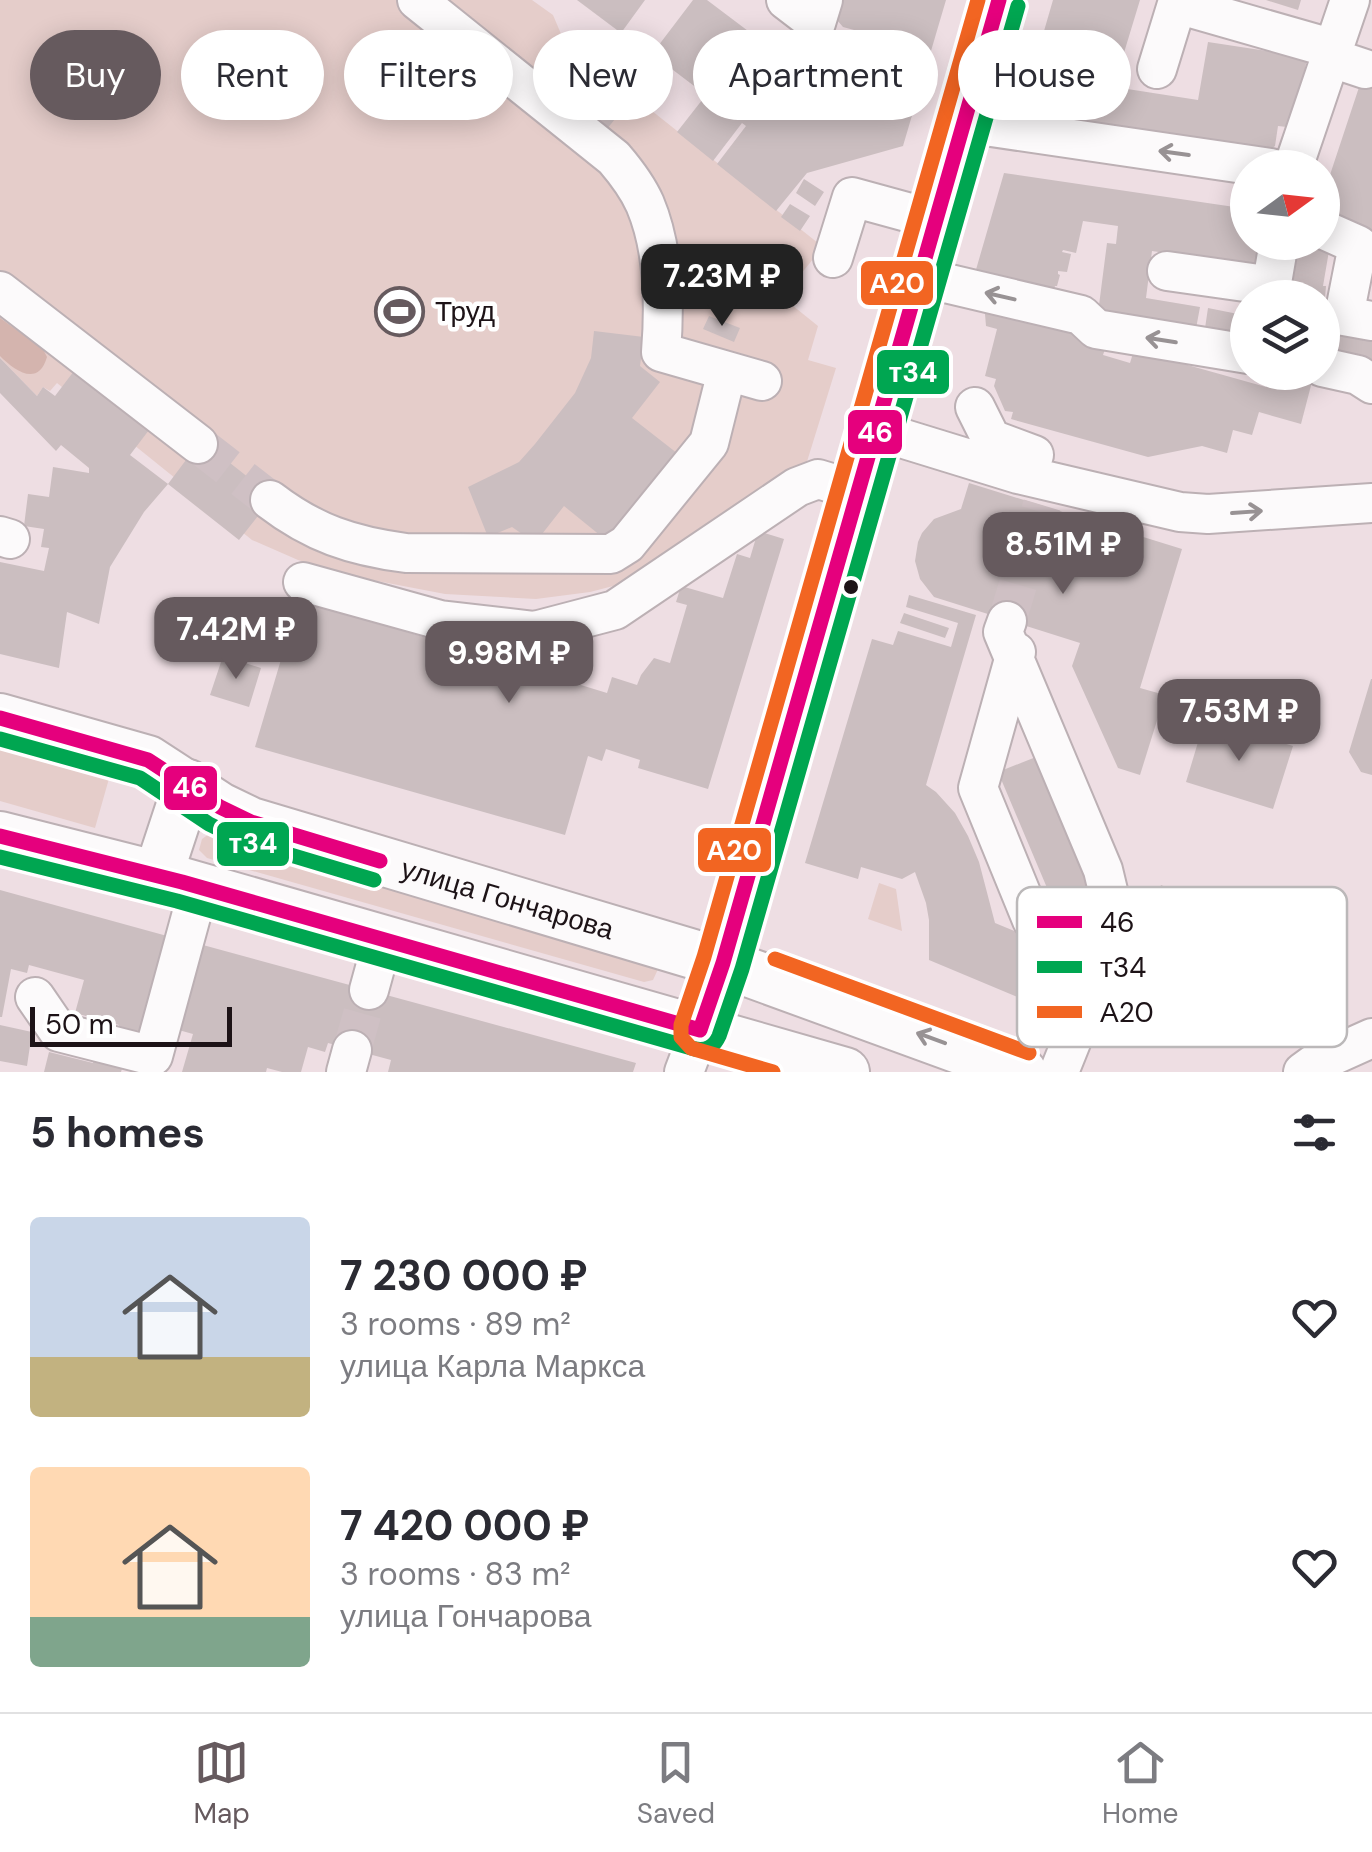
<!DOCTYPE html>
<meta charset="utf-8">
<style>
:root{--surface:#fff;--page:#f2f2f3;--text:#2b2b33;--muted:#7c7c81;--line:#e1e1e2;--accent:#665a5e}
body{margin:0;font-family:"DM Sans",sans-serif;background:var(--page);color:var(--text);height:100vh;display:flex;flex-direction:column;font-size:38px;white-space:nowrap}
*{box-sizing:border-box;margin:0}
p{font-size:32px;color:var(--muted)}
.icon{flex:none;width:55px;height:55px;fill:none;stroke:currentColor;stroke-width:2;stroke-linecap:round;stroke-linejoin:round}
.map{position:relative;height:1072px;overflow:hidden}
.panel{display:flex;flex-direction:column;background:var(--surface);flex:1}
.panel>*{flex:none}
.hud{position:absolute;left:30px;top:30px;width:1312px;height:90px;display:flex;gap:20px}
.needle{width:65px;rotate:75deg}
.tools{position:absolute;left:1230px;top:150px;display:grid;gap:20px}
.tools a{display:grid;place-items:center;width:110px;height:110px;border-radius:50%;background:var(--surface);box-shadow:0 5px 25px #0003;font-size:50px}
.scale{position:absolute;left:30px;bottom:25px;width:202px;box-sizing:border-box;padding-left:10px;border:5px solid #1d1317;border-top:0;font-size:28px;line-height:35px;white-space:nowrap;color:#1d1317;-webkit-text-stroke:8px #fff;paint-order:stroke}
.price{position:absolute;translate:-50% -85px;padding:0 22px;border-radius:20px;background:var(--accent);color:#fff;font-size:32px;line-height:65px;filter:drop-shadow(0 2px 5px #0008)}
.price::after{content:'';position:absolute;left:50%;top:60px;width:30px;height:22px;margin-left:-15px;background:inherit;clip-path:polygon(0 0,100% 0,50% 100%)}
.price.current{background:#222;color:#fff}
ul{padding:0;list-style:none}
li{display:flex;align-items:center;gap:30px;height:250px;padding:0 30px}
li span{display:grid;place-items:center;flex:none;width:280px;height:200px;border-radius:10px;color:#555}
li>.icon{margin-inline-start:auto}
span .icon{width:120px;height:120px;fill:#fffc;stroke-width:1}
li b{font-size:42px}
h2{display:flex;justify-content:space-between;align-items:center;height:120px;padding:0 30px;font-size:42px}
.tag{padding:0 35px;border-radius:45px;background:var(--surface);box-shadow:0 5px 25px #0003;font-size:35px;line-height:90px}
.tag.current{background:var(--accent);color:#fff}
.tabs{display:flex;justify-content:space-around;align-items:center;height:140px;border-top:2px solid var(--line);background:var(--surface);font-size:28px;color:var(--muted)}
.tabs a{display:grid;justify-items:center;gap:5px}
.tabs .current{color:var(--accent)}
.map>svg:first-child{display:block}
.green{fill:#e5cdca}
.forest{fill:#d4b4ae}
.building{fill:#cbbec0}
.lines{fill:none;stroke-linecap:round;stroke-linejoin:round}
.minor-tunnel{stroke:#cfc0c4;stroke-width:38;stroke-dasharray:38 19;stroke-linecap:butt}
.minor-casing{stroke:#bcb0b4;stroke-width:42}
.major-casing{stroke:#bcb0b4;stroke-width:52}
.minor{stroke:#fcfafb;stroke-width:38}
.major{stroke:#fcfafb;stroke-width:48}
.bus-1-casing{stroke:#fff;stroke-width:22}
.bus-2-casing{stroke:#fff;stroke-width:22}
.bus-3-casing{stroke:#fff;stroke-width:22}
.bus-1{stroke:#e5007d;stroke-width:15}
.bus-2{stroke:#00a651;stroke-width:15}
.bus-3{stroke:#f26522;stroke-width:15}
.oneway{stroke:#989294}
.bus-dot{fill:#1d1317;stroke:#fff;stroke-width:4}
.labels{text-anchor:middle;stroke-width:9;stroke-linejoin:round;paint-order:stroke}
.poi-label{font-size:28px;fill:#1d1317;stroke:#fff;text-anchor:start}
.street-label{font-size:28px;fill:#1d1317;stroke:#fff}
.key{fill:#fff;stroke:#bbb8b9;stroke-width:2.5}
.key-label{font-size:28px;fill:#1d1317}
.line-badge{stroke:#fff;stroke-width:4}
.badge-label{font-size:28px;text-anchor:middle;font-weight:bold;fill:#fff}
</style>
<div class="map">
<svg width="1372" height="1072" viewBox="0 0 1372 1072">
<rect width="100%" height="100%" fill="#eedee3"/>
<path class="green" d="M0,0h532l21,15 11,26 259,206 -41,50 36,29 -10,34 28,8 -31,100 -161,110 -54,14 -54,7 -91,-5 -94,-18 -53,-16 -46,-20 -195,-157 -7,8 -7,-4 -6,9 -37,-38z
M0,736l112,32 -17,60 -95,-27z
M209,834l441,123 9,10 -6,13 -9,2 -437,-124 -8,-8 3,-11z
M879,883l17,6 6,42 -34,-12z"/>
<path class="forest" d="M0,318l43,31 4,8c-9,31 -33,13 -47,-1z"/>
<path class="building" d="M577,0h68l-24,33z
M693,0h14l115,87 17,-4 15,-53 -11,-3 -12,-14 3,-13h112l-43,146 -96,27 -31,38 -59,-47 29,-38 -4,-3 -29,38 -36,-29 29,-37 -54,-41z
M1053,0h87l-24,79 7,2 -2,7 77,12 10,-58 99,15 -11,71 -18,-2 -3,20 -13,10 -179,-27 -8,-9 2,-7 -52,-8 -1,-5z
M1266,0h35l-3,10z
M1371,51h1v184l-50,-16v-20z
M572,68l51,41 -20,25 -51,-40z
M1004,173l244,36v33h19l5,27 -120,-18 -6,47 54,9 -5,27 -97,-21 9,-70 9,1 2,-18 -35,-5 -7,32 -13,-3 -1,2 9,2 -4,18 -9,-1v3l2,1 -3,11h-2l-1,3 -65,-15 -16,6z
M804,179l20,13 -9,14 -19,-13z
M790,204l20,12 -10,15 -19,-14z
M1290,242l40,3 -7,41h3l-1,12h-50z
M984,302l123,41 -4,12 27,8 4,-13 132,37 4,-15 44,2 -13,50 -42,-12 -7,23 -19,-5 -6,23 -25,-7 -54,11 -137,-38 2,-7 -8,-1 -11,-25 2,-7 -11,-3 12,-47 -11,-3z
M1208,308l40,8v27l-44,-8z
M709,316l31,12 -6,14 -31,-13z
M1322,323l50,9v31l-50,-9z
M594,331l50,6 -4,29 20,16 -28,36 50,39 -70,88 -48,-39 -29,37 -23,-16 -24,10 -20,-50 51,-25 16,-18 40,-51 16,-35z
M0,358l37,38 6,-9 12,9 19,-25 75,59 -19,25 38,29 33,-44 72,57 -34,43 -71,-56 -24,28 -34,55 -11,57 -32,-12 -8,56 -59,-14v-92l44,9 5,-23 -8,-1 3,-18 -20,-3 4,-32 21,3 4,-30 36,6v-5l-28,-23 -5,6 -56,-58z
M969,483l213,66 -42,139 25,7 -25,80 -22,-7 -46,-102 8,-23 -146,-46 -14,-18 -5,-18 3,-19 4,-9 12,-14 27,-10z
M758,531l26,8 -76,250 -70,-21 2,-8 -34,-11 -4,12 -14,-5 -23,79 -310,-88 44,-148 308,94 5,-16 25,8 4,-10 13,-17 16,5 17,-58 -11,-3 5,-16 42,12 14,-44 13,4z
M909,595l67,20 -50,170 10,7 19,21 13,23 11,26 16,61 91,38 -23,55 -134,-56v-40l-3,-17 -11,-31 -13,7 -41,-12 -3,12 -53,-16 67,-224 21,6 5,-14 53,16 7,-24 -52,-16z
M904,613l45,15 -4,10 -45,-15z
M223,656l38,12 -12,39 -39,-12z
M1371,679h1v96l-11,-3 -12,-20z
M1205,719l88,27 -20,63 -87,-27z
M1036,757l54,129 -37,16 -55,-130z
M1161,885l144,63 -38,88 -144,-63z
M0,890l178,49 -27,94 -13,-3 -1,3 -19,-5 1,-3 -44,-12 9,-33 -55,-15 -2,8 -16,-4 -9,48h-2z
M192,942l444,121 -3,9h-245l3,-12 -63,-17 -3,9 -17,-5 -7,25h-19l-15,-4 -1,4h-84l11,-38 -18,-5z
M0,1025l32,7 -5,34 -27,-5z
M95,1051l30,8 -4,13h-77l5,-20 44,11z"/>
<g class="lines">
<path class="minor-tunnel" d="M198,444l72,56
M1007,621l35,-116
M352,1050l17,-60"/>
<defs>
<path id="minor" d="M417,0l197,158c12,14 23,28 31,46 19,45 20,99 16,148l101,29
M786,0l30,23 7,-23
M1332,58l33,11
M1157,69l20,-65 157,45
M964,123l307,45
M1293,168l57,-168
M1322,229l36,16 -14,71 28,5
M833,258l19,-61 84,23
M1167,271l99,14 7,-8 6,-35
M920,277l161,38 15,14 152,25
M0,291l198,153
M1322,367l36,8 14,9
M975,407l16,32 43,16
M875,430l143,44 162,38 28,2 164,-11
M270,500c43,33 82,46 136,53l205,1 16,-10 82,-101 18,-72
M0,536l10,3
M303,582l137,38 95,11 80,-21 182,-123 21,-8 40,12
M1007,621l-4,11 100,238 7,29 2,29 -10,37 -43,107
M1016,652l-38,136 54,132 46,20
M369,990l14,-51
M35,997l24,35 94,24 46,-169
M346,1072l6,-22
M684,1072l16,-42
M1303,1072l11,-8 58,-26"/>
<g id="major">
<path id="s1" d="M0,718l148,42 72,47 31,15 472,141 299,109"/>
<path d="M0,836l182,46 663,190"/>
<path d="M158,875l30,-91"/>
<path d="M700,1030l23,-67 276,-963"/>
</g>
</defs>
<use href="#minor" class="minor-casing"/>
<use href="#major" class="major-casing"/>
<use href="#minor" class="minor"/>
<use href="#major" class="major"/>
<defs>
<path id="bus-1" d="M0,718l148,42 72,47 31,15 129,39
M0,836l182,46 518,148 23,-67 276,-963"/>
<path id="bus-2" d="M0,739l140,39 69,46 35,17 130,39
M0,857l177,44 518,148c11,2 19,-2 24,-13l23,-67 276,-963"/>
<path id="bus-3" d="M775,959l254,94
M773,1072l-82,-24 -10,-11v-12l23,-68 274,-957"/>
</defs>
<use href="#bus-1" class="bus-1-casing"/>
<use href="#bus-2" class="bus-2-casing"/>
<use href="#bus-3" class="bus-3-casing"/>
<use href="#bus-1" class="bus-1"/>
<use href="#bus-2" class="bus-2"/>
<use href="#bus-3" class="bus-3"/>
</g>
<defs><path id="oneway-shaft" d="M-6 0H5M1.5-3L5.5 0L1.5 3" fill="none" stroke-width="1.6" stroke-linecap="round" stroke-linejoin="round" transform="scale(2.5)"/></defs>
<g class="oneway">
<use href="#oneway-shaft" transform="translate(1174 153) rotate(-172)"/>
<use href="#oneway-shaft" transform="translate(1000 296) rotate(-167)"/>
<use href="#oneway-shaft" transform="translate(1161 340) rotate(-171)"/>
<use href="#oneway-shaft" transform="translate(1247 512) rotate(-4)"/>
<use href="#oneway-shaft" transform="translate(931 1038) rotate(-160)"/>
</g>
<defs>
<symbol id="stadium-ring" viewBox="-11 -11 22 22"><circle r="9.5" fill="#fff" stroke="#665a5e" stroke-width="1.5"/><path d="M0-5a6.5 5 0 1 0 0 10a6.5 5 0 1 0 0-10ZM-3.5-1.8h7v3.6h-7Z" fill="#665a5e"/></symbol>
</defs>
<g fill-rule="evenodd">
<use href="#stadium-ring" x="372" y="284" width="55" height="55"/>
</g>
<circle class="bus-dot" cx="851" cy="587" r="9"/>
<g class="labels">
<g class="poi-label">
<text x="435" y="321">Труд</text>
</g>
<g class="street-label">
<text dy="10" stroke="none"><textPath href="#s1" startOffset="542">улица Гончарова</textPath></text>
</g>
</g>
<rect x="1017" y="887" width="330" height="160" rx="15" class="key"/>
<rect x="1037" y="916" width="45" height="12" fill="#e5007d"/>
<rect x="1037" y="961" width="45" height="12" fill="#00a651"/>
<rect x="1037" y="1006" width="45" height="12" fill="#f26522"/>
<g class="key-label">
<text x="1100" y="932">46</text>
<text x="1100" y="977">т34</text>
<text x="1100" y="1022">А20</text>
</g>
<g class="line-badge">
<rect x="859" y="259" width="76" height="48" rx="10" fill="#f26522"/>
<rect x="875" y="348" width="76" height="48" rx="10" fill="#00a651"/>
<rect x="846" y="408" width="58" height="48" rx="10" fill="#e5007d"/>
<rect x="162" y="764" width="57" height="48" rx="10" fill="#e5007d"/>
<rect x="215" y="820" width="76" height="48" rx="10" fill="#00a651"/>
<rect x="696" y="826" width="77" height="48" rx="10" fill="#f26522"/>
</g>
<g class="badge-label">
<text x="897" y="293">А20</text>
<text x="913" y="382">т34</text>
<text x="875" y="442">46</text>
<text x="190" y="797">46</text>
<text x="253" y="853">т34</text>
<text x="734" y="860">А20</text>
</g>
</svg>
<div class="tools">
<a><svg class="needle" viewBox="-14 -14 28 28"><path d="M0-13l5 13h-10z" fill="#e53935"/><path d="M0 13l5-13h-10z" fill="#7c7c81"/></svg></a>
<a><svg class="icon" aria-label="layers" viewBox="0 0 24 24"><path d="M12 4l9 5-9 5-9-5zM3 14l9 5 9-5"/></svg></a>
</div>
<div class="scale">50 m</div>
<b class="price current" style="left:722px;top:329px">7.23M ₽</b>
<b class="price" style="left:1063px;top:597px">8.51M ₽</b>
<b class="price" style="left:236px;top:682px">7.42M ₽</b>
<b class="price" style="left:509px;top:706px">9.98M ₽</b>
<b class="price" style="left:1239px;top:764px">7.53M ₽</b>
<div class="hud">
<a class="tag current">Buy</a>
<a class="tag">Rent</a>
<a class="tag">Filters</a>
<a class="tag">New</a>
<a class="tag">Apartment</a>
<a class="tag">House</a>
</div>
</div>
<section class="panel">
<h2>5 homes<svg class="icon" aria-label="filters" viewBox="0 0 24 24"><path d="M4 7h16M4 17h16"/><circle cx="9" cy="7" r="2"/><circle cx="15" cy="17" r="2"/></svg></h2>
<ul>
<li><span style="background:linear-gradient(#c9d6e8 70%,#c2b280 0)"><svg class="icon" aria-label="home" viewBox="0 0 24 24"><path d="M3 11l9-7 9 7M6 9v11h12V9"/></svg></span><div><b>7 230 000 ₽</b><p>3 rooms · 89 m²</p><p>улица Карла Маркса</p></div><svg class="icon" aria-label="heart" viewBox="0 0 24 24"><path d="M12 20l-8-8c-3-5 5-10 8-4 3-6 11-1 8 4z"/></svg></li>
<li><span style="background:linear-gradient(#ffd9b3 75%,#7fa58c 0)"><svg class="icon" aria-label="home" viewBox="0 0 24 24"><path d="M3 11l9-7 9 7M6 9v11h12V9"/></svg></span><div><b>7 420 000 ₽</b><p>3 rooms · 83 m²</p><p>улица Гончарова</p></div><svg class="icon" aria-label="heart" viewBox="0 0 24 24"><path d="M12 20l-8-8c-3-5 5-10 8-4 3-6 11-1 8 4z"/></svg></li>
</ul>
</section>
<nav class="tabs">
<a class="current"><svg class="icon" aria-label="map" viewBox="0 0 24 24"><path d="M3 6l6-2 6 2 6-2v14l-6 2-6-2-6 2zM9 4v14M15 6v14"/></svg>Map</a>
<a><svg class="icon" aria-label="saved" viewBox="0 0 24 24"><path d="M7 4h10v16l-5-4-5 4z"/></svg>Saved</a>
<a><svg class="icon" aria-label="home" viewBox="0 0 24 24"><path d="M3 11l9-7 9 7M6 9v11h12V9"/></svg>Home</a>
</nav>
